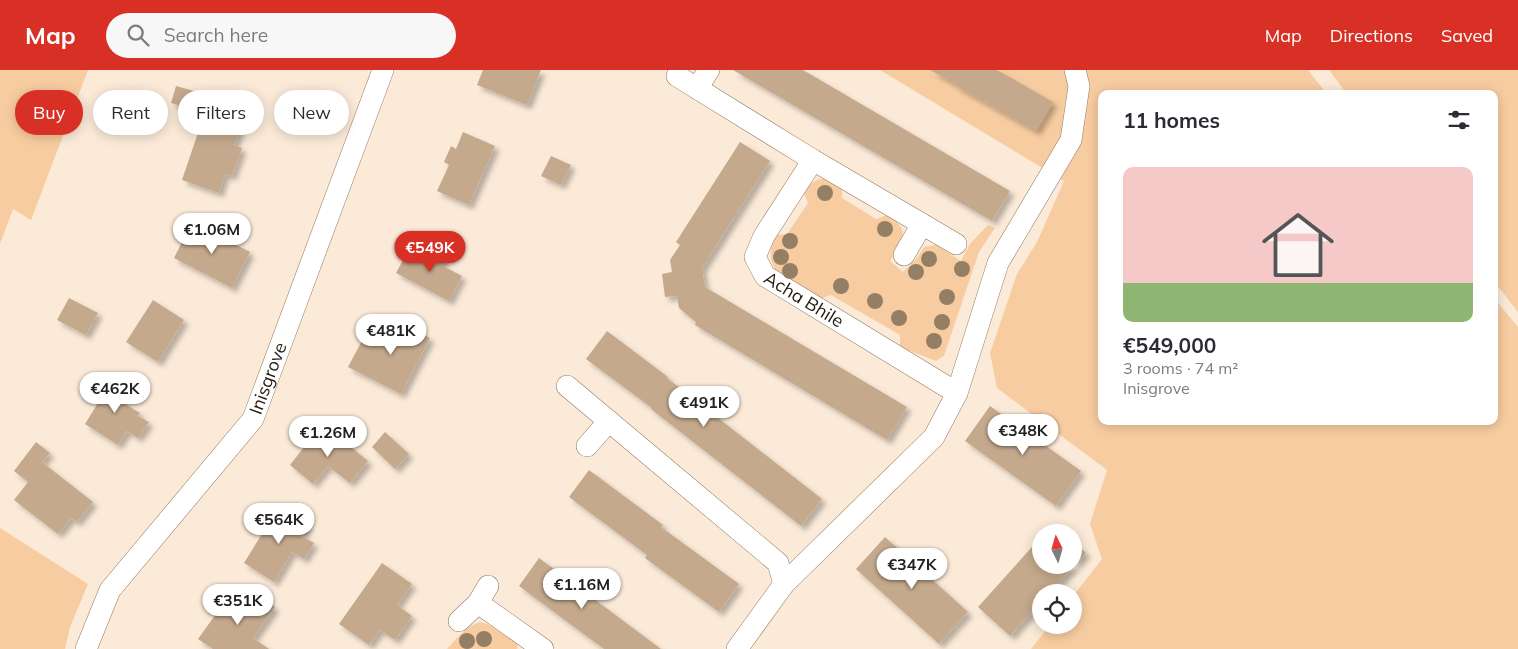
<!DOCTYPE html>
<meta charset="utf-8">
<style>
:root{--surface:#fff;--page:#f7f7f7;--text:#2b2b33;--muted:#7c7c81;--line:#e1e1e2;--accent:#d93025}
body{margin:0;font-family:Mulish,sans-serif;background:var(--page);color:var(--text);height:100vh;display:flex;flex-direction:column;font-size:19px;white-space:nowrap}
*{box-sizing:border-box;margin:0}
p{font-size:16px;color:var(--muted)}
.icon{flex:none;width:28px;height:28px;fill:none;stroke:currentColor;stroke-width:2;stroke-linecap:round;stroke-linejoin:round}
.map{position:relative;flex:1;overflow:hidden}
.side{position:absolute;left:1098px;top:20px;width:400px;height:335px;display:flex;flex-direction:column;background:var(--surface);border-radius:10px;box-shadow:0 2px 12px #0003}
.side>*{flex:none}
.banner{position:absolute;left:15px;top:20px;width:475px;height:45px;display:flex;gap:10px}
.needle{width:32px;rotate:355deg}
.controls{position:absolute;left:1032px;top:454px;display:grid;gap:10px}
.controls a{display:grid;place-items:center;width:50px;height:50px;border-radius:50%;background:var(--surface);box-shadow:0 2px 12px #0003;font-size:25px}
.price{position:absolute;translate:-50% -42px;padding:0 11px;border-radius:18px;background:#fff;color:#222;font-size:16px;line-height:32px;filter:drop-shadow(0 1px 2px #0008)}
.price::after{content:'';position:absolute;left:50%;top:30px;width:15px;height:11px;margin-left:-8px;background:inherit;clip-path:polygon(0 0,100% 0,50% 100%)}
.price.current{background:var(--accent);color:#fff}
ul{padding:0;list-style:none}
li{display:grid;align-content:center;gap:10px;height:265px;padding:0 25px}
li+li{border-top:1px solid var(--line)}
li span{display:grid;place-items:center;height:155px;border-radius:10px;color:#555}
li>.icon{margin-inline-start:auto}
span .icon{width:90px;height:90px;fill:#fffc;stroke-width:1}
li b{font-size:21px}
h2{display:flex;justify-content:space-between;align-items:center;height:60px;padding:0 25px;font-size:21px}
.chip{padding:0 18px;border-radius:22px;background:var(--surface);box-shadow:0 2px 12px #0003;font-size:18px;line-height:45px}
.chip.current{background:var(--accent);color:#fff}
header{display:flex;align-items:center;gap:30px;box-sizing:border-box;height:70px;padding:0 25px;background:var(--accent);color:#fff}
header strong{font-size:24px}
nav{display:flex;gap:28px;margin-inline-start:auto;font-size:18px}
.search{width:350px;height:45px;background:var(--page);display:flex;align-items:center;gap:12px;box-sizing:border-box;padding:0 18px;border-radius:28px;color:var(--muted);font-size:19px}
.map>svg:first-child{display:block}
.green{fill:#f7cca0}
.building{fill:#c4a98d;filter:url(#shadow)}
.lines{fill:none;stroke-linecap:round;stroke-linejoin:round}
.street-casing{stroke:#92785e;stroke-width:22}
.street{stroke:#fff;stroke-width:21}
.tree{fill:#947e64}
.labels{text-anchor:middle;stroke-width:5;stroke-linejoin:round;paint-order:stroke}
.street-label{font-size:18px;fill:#22180d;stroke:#fff}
</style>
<header>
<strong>Map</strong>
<div class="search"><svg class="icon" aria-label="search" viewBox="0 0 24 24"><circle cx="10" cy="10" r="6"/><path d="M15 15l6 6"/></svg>Search here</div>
<nav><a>Map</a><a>Directions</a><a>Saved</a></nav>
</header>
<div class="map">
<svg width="1518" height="579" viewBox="0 0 1518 579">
<defs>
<filter id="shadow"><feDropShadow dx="4.5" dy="4.5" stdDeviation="2.5" flood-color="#0004"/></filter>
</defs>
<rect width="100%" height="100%" fill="#fbead8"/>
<path class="green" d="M0,0h88l-57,150 -18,-11 -13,35z
M880,0h428l19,24h-226v327h393v-123l24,29v322h-487l19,-24h24v-30l28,-36 -12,-35 17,-54 -110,-82 -7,-35 27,-79 20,-32 27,-61z
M1329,0h189v242l-24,-31v-187h-147z
M831,108l11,7v13l34,21 11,-4c25,15 16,25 3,46l13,11 14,-14 7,-11 12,-2 25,16 9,-17 18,-19 7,3 -16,24 -35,104 -8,5 -36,-14v-12l-69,-40 -12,4 -44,-29 -4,-10v-14l5,-11 11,-1 21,-31 -4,-10c9,-13 11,-14 27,-15z
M0,458l88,56 -18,43 -5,22h-65z
M480,552l7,2 31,19 -1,6h-70c10,-11 18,-22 33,-27z"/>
<path class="building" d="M483,0h58l-14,35 -50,-20z
M733,0h70l207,121 -18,30z
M930,0h67l56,32 -17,29 -80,-45 1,-1z
M176,16l25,7 -5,17 -25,-7z
M204,45l37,12 -7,18 8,3 -10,28 -7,-2 -6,19 -37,-13z
M463,62l32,14 -26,59 -32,-14 12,-26 -5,-3 7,-16 5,3z
M740,72l30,19 -68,107 3,19 202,120 -20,33 -192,-115 1,-3 -17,-14 -2,-12 -12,1 -3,-23 10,-2 -2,-12 10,-15 -4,-3z
M551,86l20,9 -10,20 -20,-9z
M192,152l58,30 -18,36 -58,-30z
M427,176l19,10 -5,9 21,11 -13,25 -53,-28 13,-24 13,7z
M69,228l29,15 -12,22 -29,-15z
M153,230l31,20 -26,42 -32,-20z
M389,247l41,21 -29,56 -53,-27 16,-30 12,7z
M607,261l61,46 -1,1 155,121 -21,27 -150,-117 1,-1 -66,-49z
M111,305l19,12 -10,14 20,12 -2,3 11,6 -11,16 -11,-7 -9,14 -33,-21 16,-26 -4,-2z
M990,336l91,65 -25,35 -91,-65z
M325,356l43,35 -18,22 -22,-17 -15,18 -23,-19 25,-32 3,2z
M385,362l24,22 -14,15 -23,-22z
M36,372l14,11 -8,9 51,40 -16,20 -6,-4 -13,16 -44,-34 14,-18 -14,-11z
M589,400l74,55 -2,2 78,57 -20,28 -74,-54 2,-3 -78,-58z
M278,438l30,18 -6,10 12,7 -10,16 -12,-7 -18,30 -30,-19z
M885,467l83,75 -29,32 -83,-75z
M1041,467v28h33v-22l12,10 -36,39h-9v10l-31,34 -32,-29z
M539,488l19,14 103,77h-57l-62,-46 -23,-17z
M382,493l30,21 -15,21 15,11 -17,24 -15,-10 -11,15 -30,-21z
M252,521l23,16 -22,31 16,11h-56l-15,-10 25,-35 13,10z"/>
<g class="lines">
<defs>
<g id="street">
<path id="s1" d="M677,6l136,84 -49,76 -9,21 10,19 192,117 -23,44 -150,147 -47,65"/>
<path d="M697,18l12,-18"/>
<path d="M813,90l143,84"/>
<path d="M904,185l18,-31"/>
<path d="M567,316l211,177 6,21"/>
<path d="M957,323l41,-130 73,-123 8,-54 -4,-16"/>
<path d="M587,376l22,-25"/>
<path d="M478,533l65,46"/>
<path d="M459,551l19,-18 10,-17"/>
<path id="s2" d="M86,579l24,-59 143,-171 130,-349"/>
</g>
</defs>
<use href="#street" class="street-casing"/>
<use href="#street" class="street"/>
</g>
<g class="tree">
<circle cx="825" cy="123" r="8"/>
<circle cx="885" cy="159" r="8"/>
<circle cx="790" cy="171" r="8"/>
<circle cx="781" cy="187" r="8"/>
<circle cx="929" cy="189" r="8"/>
<circle cx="962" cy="199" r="8"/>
<circle cx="790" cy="201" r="8"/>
<circle cx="916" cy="202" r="8"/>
<circle cx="841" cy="216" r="8"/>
<circle cx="947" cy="227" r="8"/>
<circle cx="875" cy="231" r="8"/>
<circle cx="899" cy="248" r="8"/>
<circle cx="942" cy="252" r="8"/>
<circle cx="934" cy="271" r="8"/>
<circle cx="484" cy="569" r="8"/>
<circle cx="467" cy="571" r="8"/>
</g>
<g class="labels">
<g class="street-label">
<text dy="6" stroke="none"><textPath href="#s1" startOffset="340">Acha Bhile</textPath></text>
<text dy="6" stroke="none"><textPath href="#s2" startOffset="330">Inisgrove</textPath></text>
</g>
</g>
</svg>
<div class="controls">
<a><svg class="needle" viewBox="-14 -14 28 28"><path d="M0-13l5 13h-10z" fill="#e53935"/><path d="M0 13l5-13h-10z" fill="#7c7c81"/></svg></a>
<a><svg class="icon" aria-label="locate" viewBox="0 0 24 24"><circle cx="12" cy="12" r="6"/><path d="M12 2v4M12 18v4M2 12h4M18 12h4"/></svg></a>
</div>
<b class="price" style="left:212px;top:185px">€1.06M</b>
<b class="price current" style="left:430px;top:203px">€549K</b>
<b class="price" style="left:391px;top:286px">€481K</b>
<b class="price" style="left:115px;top:344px">€462K</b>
<b class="price" style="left:704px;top:358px">€491K</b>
<b class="price" style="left:1023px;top:386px">€348K</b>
<b class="price" style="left:328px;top:388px">€1.26M</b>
<b class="price" style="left:279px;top:475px">€564K</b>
<b class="price" style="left:912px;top:520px">€347K</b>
<b class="price" style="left:582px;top:540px">€1.16M</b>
<b class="price" style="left:238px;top:556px">€351K</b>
<div class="banner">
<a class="chip current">Buy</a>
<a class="chip">Rent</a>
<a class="chip">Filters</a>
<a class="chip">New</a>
</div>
<section class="side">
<h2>11 homes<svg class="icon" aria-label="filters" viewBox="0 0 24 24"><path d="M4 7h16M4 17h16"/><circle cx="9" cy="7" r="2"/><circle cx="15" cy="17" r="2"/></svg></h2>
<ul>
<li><span style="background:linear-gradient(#f6c9c9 75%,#8fb573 0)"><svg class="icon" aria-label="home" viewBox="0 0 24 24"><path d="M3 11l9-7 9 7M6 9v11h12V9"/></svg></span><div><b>€549,000</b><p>3 rooms · 74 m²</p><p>Inisgrove</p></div></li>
</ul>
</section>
</div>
